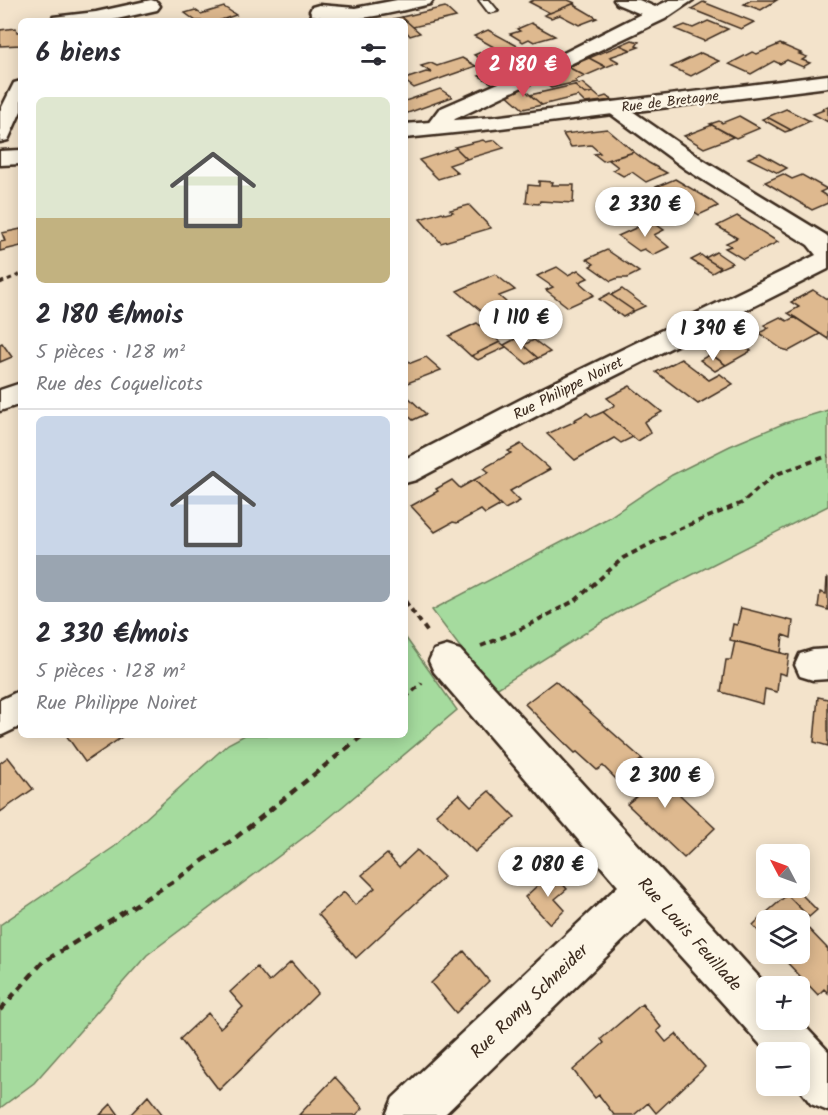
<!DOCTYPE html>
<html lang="fr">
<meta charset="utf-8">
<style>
:root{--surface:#fff;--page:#f2f2f3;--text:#2b2b33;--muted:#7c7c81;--line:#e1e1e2;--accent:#d1495b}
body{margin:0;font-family:Kalam,sans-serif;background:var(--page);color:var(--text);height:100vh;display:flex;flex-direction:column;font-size:22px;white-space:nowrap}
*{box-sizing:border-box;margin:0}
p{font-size:20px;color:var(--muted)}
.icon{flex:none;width:33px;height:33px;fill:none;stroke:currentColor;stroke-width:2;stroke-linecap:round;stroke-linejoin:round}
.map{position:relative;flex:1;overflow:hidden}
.panel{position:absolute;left:18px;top:18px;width:390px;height:720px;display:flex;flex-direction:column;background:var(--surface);border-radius:9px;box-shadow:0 3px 15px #0003}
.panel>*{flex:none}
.needle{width:39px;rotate:311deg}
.tools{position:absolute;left:756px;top:844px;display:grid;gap:12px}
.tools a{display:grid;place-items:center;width:54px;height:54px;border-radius:9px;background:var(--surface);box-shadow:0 3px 15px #0003;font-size:30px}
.price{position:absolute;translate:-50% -51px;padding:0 14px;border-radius:21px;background:#fff;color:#222;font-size:20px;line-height:39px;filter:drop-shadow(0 2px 3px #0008)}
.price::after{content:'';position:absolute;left:50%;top:36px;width:18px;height:14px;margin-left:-9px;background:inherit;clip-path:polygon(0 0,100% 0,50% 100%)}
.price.current{background:var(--accent);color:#fff}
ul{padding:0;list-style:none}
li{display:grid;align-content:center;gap:12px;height:318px;padding:0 18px}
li+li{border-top:2px solid var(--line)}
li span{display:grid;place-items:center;height:186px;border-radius:9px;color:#555}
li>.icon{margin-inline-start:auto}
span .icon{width:108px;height:108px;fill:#fffc;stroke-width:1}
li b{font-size:26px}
h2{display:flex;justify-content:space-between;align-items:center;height:72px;padding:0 18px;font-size:26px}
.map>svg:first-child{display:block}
.green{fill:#a5db9e;stroke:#70825e;stroke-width:1.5}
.building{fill:#deb98f;stroke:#3b2a1e;stroke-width:1.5}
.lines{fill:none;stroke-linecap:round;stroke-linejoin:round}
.service-casing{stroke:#3b2a1e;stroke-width:4}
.minor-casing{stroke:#3b2a1e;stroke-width:5}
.secondary-casing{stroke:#3b2a1e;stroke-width:5}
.path-far2{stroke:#3b2a1e;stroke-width:3;stroke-dasharray:4.5 4;stroke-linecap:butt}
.path-far1{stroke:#3b2a1e;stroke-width:4;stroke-dasharray:6 4.5;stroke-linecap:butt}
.path{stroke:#3b2a1e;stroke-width:4.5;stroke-dasharray:8 6;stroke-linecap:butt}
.service{fill:#fcf5e5;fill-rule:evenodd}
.minor{fill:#fcf5e5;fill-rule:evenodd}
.secondary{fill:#fcf5e5;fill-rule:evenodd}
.labels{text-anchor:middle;stroke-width:4.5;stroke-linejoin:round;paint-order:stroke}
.far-street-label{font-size:14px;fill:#3b2a1e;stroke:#fcf5e5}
.street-label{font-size:15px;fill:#3b2a1e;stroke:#fcf5e5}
.near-street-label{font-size:18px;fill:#3b2a1e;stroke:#fcf5e5}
</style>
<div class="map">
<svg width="828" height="1115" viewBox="0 0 828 1115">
<rect width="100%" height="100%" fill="#f3e3cb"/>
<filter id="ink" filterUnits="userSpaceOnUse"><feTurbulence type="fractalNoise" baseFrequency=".0167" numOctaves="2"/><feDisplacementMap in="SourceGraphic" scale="12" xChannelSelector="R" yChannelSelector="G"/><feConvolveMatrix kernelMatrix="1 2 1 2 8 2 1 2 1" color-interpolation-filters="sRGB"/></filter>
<g filter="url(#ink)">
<path class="green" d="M828,410v96l-211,107 -124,78 -61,-81 176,-92 64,-43 58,-29 55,-23z
M406,638l51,72 -134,113 -176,132 -113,128 -34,25v-183l114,-78 114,-103 17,-9h160z"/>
<path class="building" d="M534,0h34l7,3 -25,10 -21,-11z
M751,0h26l-16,10 -17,-6z
M703,2l51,20 -13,7 -50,-20z
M573,4l24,14 -18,7 -19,-10 -9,3 -7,-3z
M224,7l12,8 -18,6h-22l-11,-8 10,-3 6,4z
M445,7l11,10 -43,10 -11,-10z
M402,17l11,10 7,6 -10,3 -5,-6v-9l-12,-2z
M708,21l20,8 -24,12 -29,-12 10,-4 8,3z
M531,23l24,13 -21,6 -5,-3 -6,3 -13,-8 10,-3 -3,-2z
M16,28l1,4h4v13l-21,1v-16z
M488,30l35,19 -15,6 -34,-19z
M632,40l7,2 -3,4 3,1 -8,3 -11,-5z
M780,44l21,9 -2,1 8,3 -5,3 8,3 -7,4 -16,-7 -7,4 -6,-3 -23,13 -22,-10 23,-12 5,2z
M620,45l11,5 -21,7 9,5 -13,5 -17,-9z
M494,47l14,8 -21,8 -13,-8z
M701,53l18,8 -28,15 -20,-9z
M462,58l14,8 -62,22 -9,-7v-2l21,-7 6,1 -11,-7 10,-3 6,3z
M589,58l17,9 -21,9 -17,-9z
M568,67l17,9 -10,4 2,2 -26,6 -5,-4 4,-1 -10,-4z
M490,72l14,8 -11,4 -14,-8z
M582,83l11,9 -8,2 -11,-9z
M574,85l11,9 8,-2 7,6 6,-2 7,4 -28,3 -7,-7 -36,9 -12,-10z
M521,87l21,18 -19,4 -18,-16z
M440,89l12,8 -47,17v-13z
M828,106v16l-15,-8 11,-4 -2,-1z
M786,109l24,12 -19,9 -24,-13z
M739,116l21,12 -24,10 -26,-14 9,-3 3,2z
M767,117l24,13 -6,2 -23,-13z
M712,125l21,12 -29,11 -20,-12z
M607,129l27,23 -31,9 -9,-7 6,-1 -9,-8 -20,2 -8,-13z
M483,140l3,2 9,-2 9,8 -37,11 -12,-12z
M456,148l11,11 -18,6 9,8 -20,6 -19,-19z
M634,152l15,11 18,10 -21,9 -14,-10 -9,4 -10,-6 5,-3 -9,-7z
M760,153l27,15 -9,5 -30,-15z
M783,174l9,5 10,-4 25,14 -7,3 8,5v6l-16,7 -47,-28z
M675,179l34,20 9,7 -19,9 -43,-28z
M539,181l14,1 -1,3h22l-1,18 -33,-2 -1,3 -13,-1 2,-18 11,1z
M469,205l22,23 -50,15 -21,-24 22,-7 3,2 8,-2 -3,-2z
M737,216l41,26 -35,17 -18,-11 6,-2 -5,-3 11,-5 -20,-12z
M651,221l13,9 -10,5 15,12 -16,8 -9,-6 -5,2 -21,-15z
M21,229v17l-21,5v-9l5,-1 -3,-8z
M607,250l32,22 -12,6h-9l-7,3 -21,-15 4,-2 -7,-5z
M716,252l16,11 -11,5 -16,-10z
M701,255l4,3 16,10 -9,5 -21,-13z
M557,267l11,8 10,-5 10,8 -9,4 15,13 -26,12 -22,-17 7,-3 -16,-11z
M495,274l20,16 -16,6 15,13 -23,10 -34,-28z
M622,289l23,17 -11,5 -23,-16z
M813,290l15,10v39l-40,-26 11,-6 -8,-5z
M610,293l1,2 23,16 -11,6 -24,-18z
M780,317l7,4 8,-4 25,17 -31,17 -7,-2 -23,-16 10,-5 -5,-3z
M477,323l23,19 -29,14 -22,-20z
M731,337l20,14 -25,14 -20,-14z
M515,339l8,6 15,13 -11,6 -23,-19z
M534,340l16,12 -12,6 -15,-13z
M500,342l6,5 -28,13 -7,-4z
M2,343l10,14 -12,5v-18z
M711,354l15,11 -11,6 -15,-11z
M426,357l15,13 -36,14v-26l6,5z
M681,359l28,21 11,-6 13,10 -35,20 -42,-32z
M630,386l32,26 -18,10 7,11 -13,8 -35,-29 12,-7 -8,-7z
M406,395l20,19 -13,6 -8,-7z
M603,412l30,25 -12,6 -7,-5 -39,22 -28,-26 29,-13 -2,-1 13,-7 5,4z
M521,444l29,25 -40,22 10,10 -15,8 -31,-29 15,-8 -5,-4 27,-15 -3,-2z
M452,480l8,8 14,-8 27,25 -16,9 -4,-4 -24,13 -4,-1 -18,10 -24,-26 27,-15 -2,-2z
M827,578h1v32l-10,-3 2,-15 6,2z
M741,608l52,13 -2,17 -8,-3 -2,18 -51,-13 3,-16 4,1z
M735,641l54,14 -3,20 -7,-2 -2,19 -12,-3 -2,15 -42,-12 5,-32h5z
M555,681l87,78 -25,21 -14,-14 -6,4 -20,-18 -2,1 -50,-49z
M818,697l10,2v47l-14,-4z
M66,735h59l-40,27z
M8,757l25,32 -33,23v-49z
M642,759l73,69 -31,30 -57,-54 9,-7 -18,-18z
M489,791l26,26 -40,35 -39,-38 23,-20 12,12z
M417,850l27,27 -88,81 -38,-44 26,-22 11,13 20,-17 -13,-13 25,-21 12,13z
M552,872l15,17 -12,10 10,11 -15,14 -25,-27z
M795,888l22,22 -8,7 -22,-22z
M787,895l22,22 -7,5 26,27v44l-4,-4 -6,6 -39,-41h21v-33h-34v6l-7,-8z
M759,919l7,8v13l-13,-15z
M464,951l25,30 -33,32 -25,-30z
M291,962l27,31 -99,97 -39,-51 28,-26 12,15 23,-21 -13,-15 27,-25 12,15z
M642,1004l19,23 -4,4 9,11 10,-8 29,33 -49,46 -8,-10 -14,12h-20l-15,-20 -4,3 -22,-28 31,-27 -3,-4z
M335,1077l28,31 -7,7h-57z
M148,1096l15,19h-33z
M111,1104l8,11h-19z"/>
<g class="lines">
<defs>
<path id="service" d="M479,0h10l9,11 -9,2z"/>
<path id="minor" d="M151,0l6,2 3,4 -3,4 -49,11h-57l2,-4 43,-5z
M397,0h36l-3,4c-38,9 -79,21 -118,11l-2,-4 2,-4 7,-2 36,3z
M614,0h25l16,7 15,-7h23l-28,19 -210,100c-9,10 -13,18 -28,15l-3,-5 15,-20 103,-45 99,-50 -24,-10z
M21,81v30l-13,29 -8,2v-31l14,-28z
M615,102l7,2 81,56 123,75 2,2v32l-267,134 -145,77 -11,3v-24l136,-70 275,-134 -8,-10 -121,-75 -79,-58 -4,-4 4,-4z
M21,383v21l-21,7v-21z
M447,646l13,4 308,337 -2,33h33l29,31v60l-17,-7 -14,-18h3v-33h-32l-122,-135 -202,197h-58l7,-17 225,-212 -184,-214 -5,-11 5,-11z
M828,649v30l-15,1 -13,-4 -5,-11 5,-11 13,-4z
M21,690v36l-21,10v-36z"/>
<path id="secondary" d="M828,75v12l-335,42 -88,9v-14l88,-7z
M21,150v14l-21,1v-14z"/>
</defs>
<use href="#service" class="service-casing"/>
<use href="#minor" class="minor-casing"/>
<use href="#secondary" class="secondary-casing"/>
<path class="path-far2" d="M0,283l21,-9"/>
<path class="path-far1" d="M405,601l24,33
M481,646l32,-13 63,-33 47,-42 56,-29 63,-26 32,-28 54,-19
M405,698l17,-15"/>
<path class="path" d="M0,1010l43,-48 131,-81 60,-42 129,-104"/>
<use href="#service" class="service"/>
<use href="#minor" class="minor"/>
<use href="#secondary" class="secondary"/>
</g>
</g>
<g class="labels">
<g class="far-street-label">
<text transform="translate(670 101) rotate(-7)" y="5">Rue de Bretagne</text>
</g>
<g class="street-label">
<text transform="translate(568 388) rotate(-27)" y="5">Rue Philippe Noiret</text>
</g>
<g class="near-street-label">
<text transform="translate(690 934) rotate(48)" y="6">Rue Louis Feuillade</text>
<text transform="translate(529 1001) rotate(-44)" y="6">Rue Romy Schneider</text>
</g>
</g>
</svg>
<div class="tools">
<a><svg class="needle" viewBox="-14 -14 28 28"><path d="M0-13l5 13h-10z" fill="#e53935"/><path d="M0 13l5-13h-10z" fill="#7c7c81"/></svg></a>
<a><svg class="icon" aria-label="layers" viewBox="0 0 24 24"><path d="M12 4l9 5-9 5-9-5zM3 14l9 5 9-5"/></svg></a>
<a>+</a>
<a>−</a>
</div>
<b class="price current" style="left:523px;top:98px">2 180 €</b>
<b class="price" style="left:645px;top:238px">2 330 €</b>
<b class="price" style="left:521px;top:351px">1 110 €</b>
<b class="price" style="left:713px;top:362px">1 390 €</b>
<b class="price" style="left:665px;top:809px">2 300 €</b>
<b class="price" style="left:548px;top:898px">2 080 €</b>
<section class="panel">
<h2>6 biens<svg class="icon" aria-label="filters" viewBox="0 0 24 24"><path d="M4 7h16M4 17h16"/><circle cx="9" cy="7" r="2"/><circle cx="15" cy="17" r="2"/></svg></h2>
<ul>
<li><span style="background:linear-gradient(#dfe7d0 65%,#c2b280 0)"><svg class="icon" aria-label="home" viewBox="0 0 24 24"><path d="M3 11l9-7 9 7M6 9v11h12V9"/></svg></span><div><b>2 180 €/mois</b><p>5 pièces · 128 m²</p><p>Rue des Coquelicots</p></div></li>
<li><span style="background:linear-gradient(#c9d6e8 75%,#9aa5b1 0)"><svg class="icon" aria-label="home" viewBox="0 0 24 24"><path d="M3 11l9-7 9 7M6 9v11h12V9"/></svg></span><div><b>2 330 €/mois</b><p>5 pièces · 128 m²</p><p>Rue Philippe Noiret</p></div></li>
</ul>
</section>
</div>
